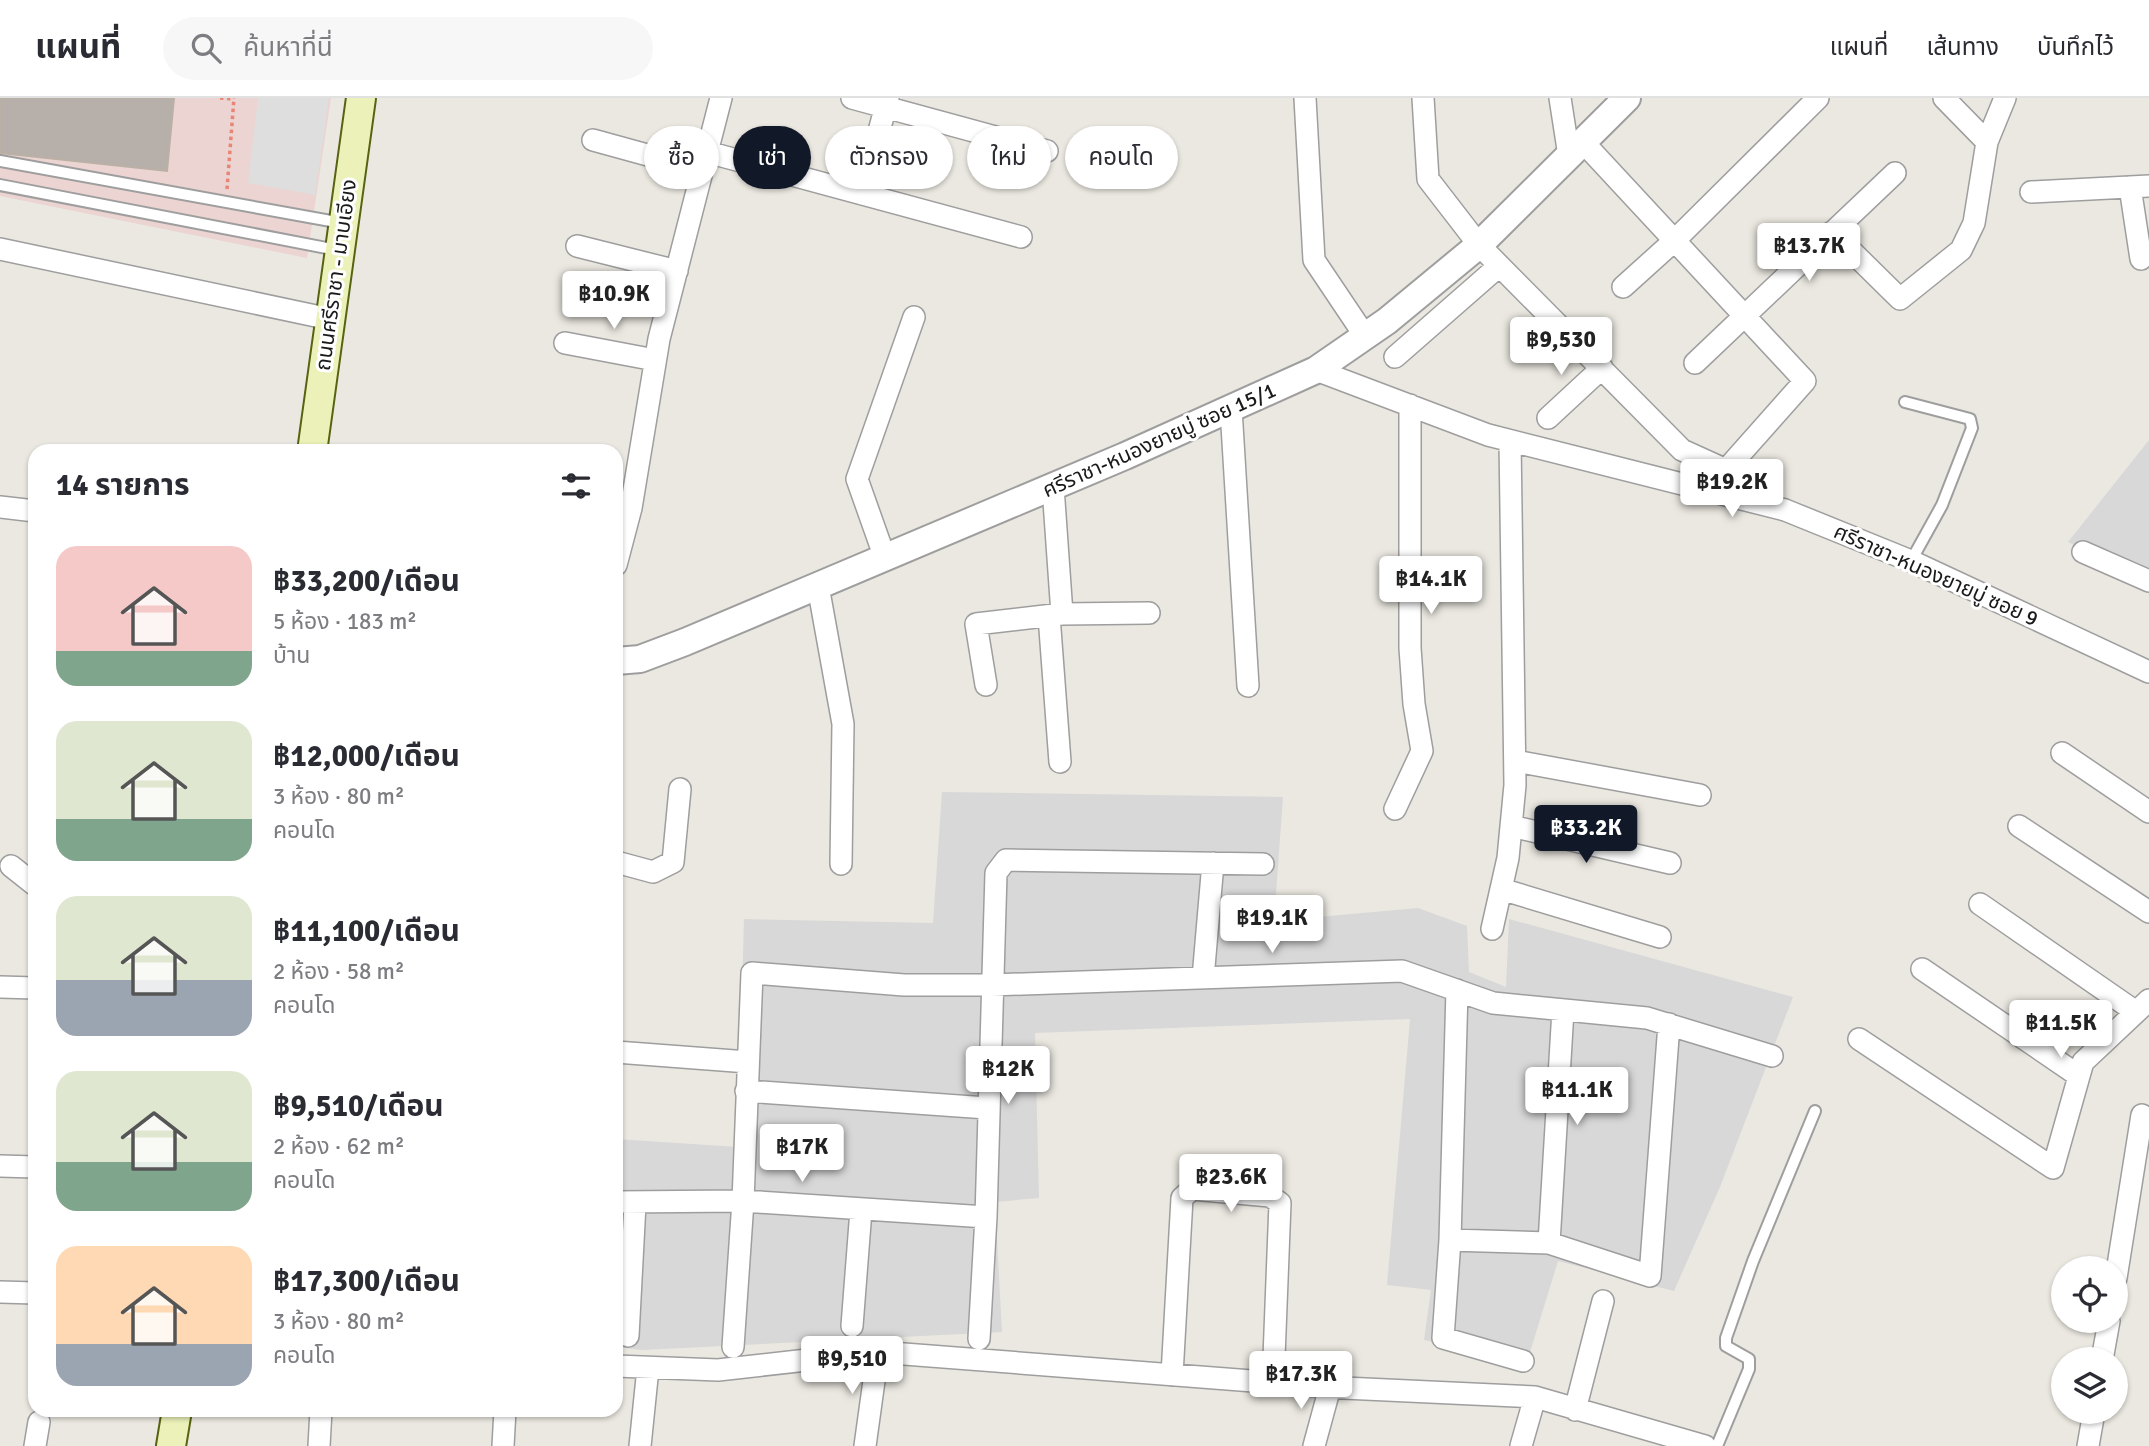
<!DOCTYPE html>
<html lang="th">
<meta charset="utf-8">
<style>
:root{--surface:#fff;--page:#f7f7f7;--text:#2b2b33;--muted:#7c7c81;--line:#e1e1e2;--accent:#111827}
body{margin:0;font-family:Signika,"Noto Sans Thai",sans-serif;background:var(--page);color:var(--text);height:100vh;display:flex;flex-direction:column;font-size:26px;white-space:nowrap}
*{box-sizing:border-box;margin:0}
p{font-size:23px;color:var(--muted)}
.icon{flex:none;width:38px;height:38px;fill:none;stroke:currentColor;stroke-width:2;stroke-linecap:round;stroke-linejoin:round}
.map{position:relative;flex:1;overflow:hidden}
.side{position:absolute;left:28px;top:346px;width:595px;height:973px;display:flex;flex-direction:column;background:var(--surface);border-radius:21px;box-shadow:0 2px 5px #0004}
.side>*{flex:none}
.guide{position:absolute;left:644px;top:28px;width:665px;height:63px;display:flex;gap:14px}
.controls{position:absolute;left:2051px;top:1158px;display:grid;gap:14px}
.controls a{display:grid;place-items:center;width:77px;height:77px;border-radius:50%;background:var(--surface);box-shadow:0 2px 5px #0004;font-size:35px}
.price{position:absolute;translate:-50% -60px;padding:0 16px;border-radius:7px;background:#fff;color:#222;font-size:23px;line-height:46px;filter:drop-shadow(0 2px 4px #0008)}
.price::after{content:'';position:absolute;left:50%;top:42px;width:21px;height:16px;margin-left:-10px;background:inherit;clip-path:polygon(0 0,100% 0,50% 100%)}
.price.selected{background:var(--accent);color:#fff}
ul{padding:0;list-style:none}
li{display:flex;align-items:center;gap:21px;height:175px;padding:0 28px}
li span{display:grid;place-items:center;flex:none;width:196px;height:140px;border-radius:21px;color:#555}
li>.icon{margin-inline-start:auto}
span .icon{width:84px;height:84px;fill:#fffc;stroke-width:1}
li b{font-size:30px}
h2{display:flex;justify-content:space-between;align-items:center;height:84px;padding:0 28px;font-size:30px}
.chip{padding:0 24px;border-radius:32px;background:var(--surface);box-shadow:0 2px 5px #0004;font-size:24px;line-height:63px}
.chip.selected{background:var(--accent);color:#fff}
header{display:flex;align-items:center;gap:42px;box-sizing:border-box;height:98px;padding:0 35px;background:var(--surface);border-bottom:2px solid var(--line)}
header strong{font-size:33px}
nav{display:flex;gap:38px;margin-inline-start:auto;font-size:24px}
.search{width:490px;height:63px;background:var(--page);display:flex;align-items:center;gap:18px;box-sizing:border-box;padding:0 24px;border-radius:38px;color:var(--muted);font-size:26px}
.map>svg:first-child{display:block}
.residential{fill:#d8d8d8}
.commercial{fill:#ebd4d1}
.parking{fill:#dedede}
.building{fill:#b7b0aa;stroke:#bbb0a5;stroke-width:2}
.lines{fill:none;stroke-linecap:round;stroke-linejoin:round}
.service-casing{stroke:#9e9e9e;stroke-width:14}
.minor-casing{stroke:#9e9e9e;stroke-width:24}
.tertiary-casing{stroke:#9e9e9e;stroke-width:30}
.secondary-casing{stroke:#566310;stroke-width:32}
.path{stroke:#e98574;stroke-width:3.5;stroke-dasharray:3.5 3.5;stroke-linecap:butt}
.service{stroke:#fff;stroke-width:10}
.minor{stroke:#fff;stroke-width:21}
.tertiary{stroke:#fff;stroke-width:26}
.secondary{stroke:#ecf1b9;stroke-width:28}
.labels{text-anchor:middle;stroke-width:6;stroke-linejoin:round;paint-order:stroke}
.street-label{font-size:21px;fill:#1a1a1a;stroke:#fff}
</style>
<header>
<strong>แผนที่</strong>
<div class="search"><svg class="icon" aria-label="search" viewBox="0 0 24 24"><circle cx="10" cy="10" r="6"/><path d="M15 15l6 6"/></svg>ค้นหาที่นี่</div>
<nav><a>แผนที่</a><a>เส้นทาง</a><a>บันทึกไว้</a></nav>
</header>
<div class="map">
<svg width="2149" height="1348" viewBox="0 0 2149 1348">
<rect width="100%" height="100%" fill="#ebe8e1"/>
<path class="residential" d="M2149,342v141l-81,-39z
M942,694l341,5 -9,124 144,-13 49,18 2,46 37,15 3,-68 284,78 -73,190 -46,104 -116,-30 -31,101 -103,-22 7,-50 -44,-5 23,-266 -375,14 4,165 -44,4 7,130 -360,18 -26,-3v-208l122,8 6,-228 189,4z"/>
<path class="commercial" d="M0,0h331l-24,160 -307,-62z"/>
<path class="parking" d="M258,0h71l-14,97 -67,-12z"/>
<path class="building" d="M0,0h174l-7,73 -167,-18z"/>
<g class="lines">
<defs>
<path id="service" d="M0,63l342,62
M0,87l337,65
M1905,304l65,17 2,9 -30,77 -31,56
M1717,1348l32,-77v-10l-23,-13v-8l27,-77 62,-150"/>
<path id="minor" d="M852,0l195,53
M1305,0l9,162 51,76
M1423,0l5,81 51,66 203,205 44,20 79,-89 -222,-239
M1560,0l9,58
M1944,0l43,44
M593,42l109,30
M707,54l314,85
M2130,89l11,72
M2031,94l118,-6
M862,96l26,-96
M1832,134l68,67 61,-49 13,-27 13,-81 18,-44
M577,148l100,25
M0,151l330,70
M1623,189l51,-46 144,-143
M565,245l90,17
M1395,259l104,-91
M1695,265l200,-190
M1316,272l172,65 297,75 126,51 238,111
M1231,311l17,277
M1548,320l54,-50
M1053,389l9,127
M0,409l35,4
M2083,454l66,29
M885,460l-28,-79 57,-162
M616,467l15,-57 28,-169 62,-241
M818,488l25,138 -2,140
M1049,518l11,146
M986,587l-10,-61 86,-10 87,-1
M2062,655l87,59
M1515,663l185,34
M1395,711l27,-58 -8,-47 -4,-56v-243
M1511,728l159,37
M2019,728l130,86
M616,764l37,10 20,-10 7,-73
M11,768l24,19
M1501,791l159,48
M1980,806l156,108
M1492,831l16,-71 7,-73 -5,-344
M1922,871l157,107
M1203,880l10,-115
M0,889l35,1
M1457,892l-7,250 -7,98 80,23
M1859,941l194,129 30,-106 66,-62
M616,954l132,10
M746,993l241,17
M0,1068l35,1
M616,1104l127,-1 243,16
M1450,1142l99,3 101,33 19,-252
M1549,1145l14,-233
M2116,1180l26,-163
M0,1194l35,1
M852,1228l9,-116
M628,1238l7,-132
M979,1241l7,-122 10,-344 10,-13 257,4
M733,1249l10,-146 9,-228 152,12h88l410,-14 91,32 154,15 125,38
M2102,1262l7,-39
M616,1268l102,4 160,-18 466,36 191,9 170,49
M1172,1277l10,-177 10,-9 78,7 10,7 -7,180
M1575,1312l28,-109
M35,1348l4,-24
M319,1348l2,-36
M503,1348l2,-36
M640,1348l8,-78
M865,1348l13,-94
M1314,1348l16,-59
M1521,1348l14,-49
M2088,1348l6,-34"/>
<path id="tertiary" d="M616,563l24,-2 45,-17 440,-186 191,-86 71,-49 92,-76 148,-147"/>
<path id="secondary" d="M312,354l49,-354
M171,1348l6,-36"/>
</defs>
<use href="#service" class="service-casing"/>
<use href="#minor" class="minor-casing"/>
<use href="#tertiary" class="tertiary-casing"/>
<use href="#secondary" class="secondary-casing"/>
<path class="path" d="M220,0l14,1
M227,91l7,-91"/>
<use href="#service" class="service"/>
<use href="#minor" class="minor"/>
<use href="#tertiary" class="tertiary"/>
<use href="#secondary" class="secondary"/>
</g>
<g class="labels">
<g class="street-label">
<text transform="translate(336 177) rotate(-82)" y="7">ถนนศรีราชา - มาบเอียง</text>
<text transform="translate(1159 342) rotate(-24)" y="7">ศรีราชา-หนองยายบู่ ซอย 15/1</text>
<text transform="translate(1936 477) rotate(24)" y="7">ศรีราชา-หนองยายบู่ ซอย 9</text>
</g>
</g>
</svg>
<div class="controls">
<a><svg class="icon" aria-label="locate" viewBox="0 0 24 24"><circle cx="12" cy="12" r="6"/><path d="M12 2v4M12 18v4M2 12h4M18 12h4"/></svg></a>
<a><svg class="icon" aria-label="layers" viewBox="0 0 24 24"><path d="M12 4l9 5-9 5-9-5zM3 14l9 5 9-5"/></svg></a>
</div>
<b class="price" style="left:1809px;top:185px">฿13.7K</b>
<b class="price" style="left:614px;top:233px">฿10.9K</b>
<b class="price" style="left:1561px;top:279px">฿9,530</b>
<b class="price" style="left:1732px;top:421px">฿19.2K</b>
<b class="price" style="left:1431px;top:518px">฿14.1K</b>
<b class="price selected" style="left:1586px;top:767px">฿33.2K</b>
<b class="price" style="left:1272px;top:857px">฿19.1K</b>
<b class="price" style="left:2061px;top:962px">฿11.5K</b>
<b class="price" style="left:1008px;top:1008px">฿12K</b>
<b class="price" style="left:1577px;top:1029px">฿11.1K</b>
<b class="price" style="left:802px;top:1086px">฿17K</b>
<b class="price" style="left:1231px;top:1116px">฿23.6K</b>
<b class="price" style="left:852px;top:1298px">฿9,510</b>
<b class="price" style="left:1301px;top:1313px">฿17.3K</b>
<div class="guide">
<a class="chip">ซื้อ</a>
<a class="chip selected">เช่า</a>
<a class="chip">ตัวกรอง</a>
<a class="chip">ใหม่</a>
<a class="chip">คอนโด</a>
</div>
<section class="side">
<h2>14 รายการ<svg class="icon" aria-label="filters" viewBox="0 0 24 24"><path d="M4 7h16M4 17h16"/><circle cx="9" cy="7" r="2"/><circle cx="15" cy="17" r="2"/></svg></h2>
<ul>
<li><span style="background:linear-gradient(#f6c9c9 75%,#7fa58c 0)"><svg class="icon" aria-label="home" viewBox="0 0 24 24"><path d="M3 11l9-7 9 7M6 9v11h12V9"/></svg></span><div><b>฿33,200/เดือน</b><p>5 ห้อง · 183 m²</p><p>บ้าน</p></div></li>
<li><span style="background:linear-gradient(#dfe7d0 70%,#7fa58c 0)"><svg class="icon" aria-label="home" viewBox="0 0 24 24"><path d="M3 11l9-7 9 7M6 9v11h12V9"/></svg></span><div><b>฿12,000/เดือน</b><p>3 ห้อง · 80 m²</p><p>คอนโด</p></div></li>
<li><span style="background:linear-gradient(#dfe7d0 60%,#9aa5b1 0)"><svg class="icon" aria-label="home" viewBox="0 0 24 24"><path d="M3 11l9-7 9 7M6 9v11h12V9"/></svg></span><div><b>฿11,100/เดือน</b><p>2 ห้อง · 58 m²</p><p>คอนโด</p></div></li>
<li><span style="background:linear-gradient(#dfe7d0 65%,#7fa58c 0)"><svg class="icon" aria-label="home" viewBox="0 0 24 24"><path d="M3 11l9-7 9 7M6 9v11h12V9"/></svg></span><div><b>฿9,510/เดือน</b><p>2 ห้อง · 62 m²</p><p>คอนโด</p></div></li>
<li><span style="background:linear-gradient(#ffd9b3 70%,#9aa5b1 0)"><svg class="icon" aria-label="home" viewBox="0 0 24 24"><path d="M3 11l9-7 9 7M6 9v11h12V9"/></svg></span><div><b>฿17,300/เดือน</b><p>3 ห้อง · 80 m²</p><p>คอนโด</p></div></li>
</ul>
</section>
</div>
